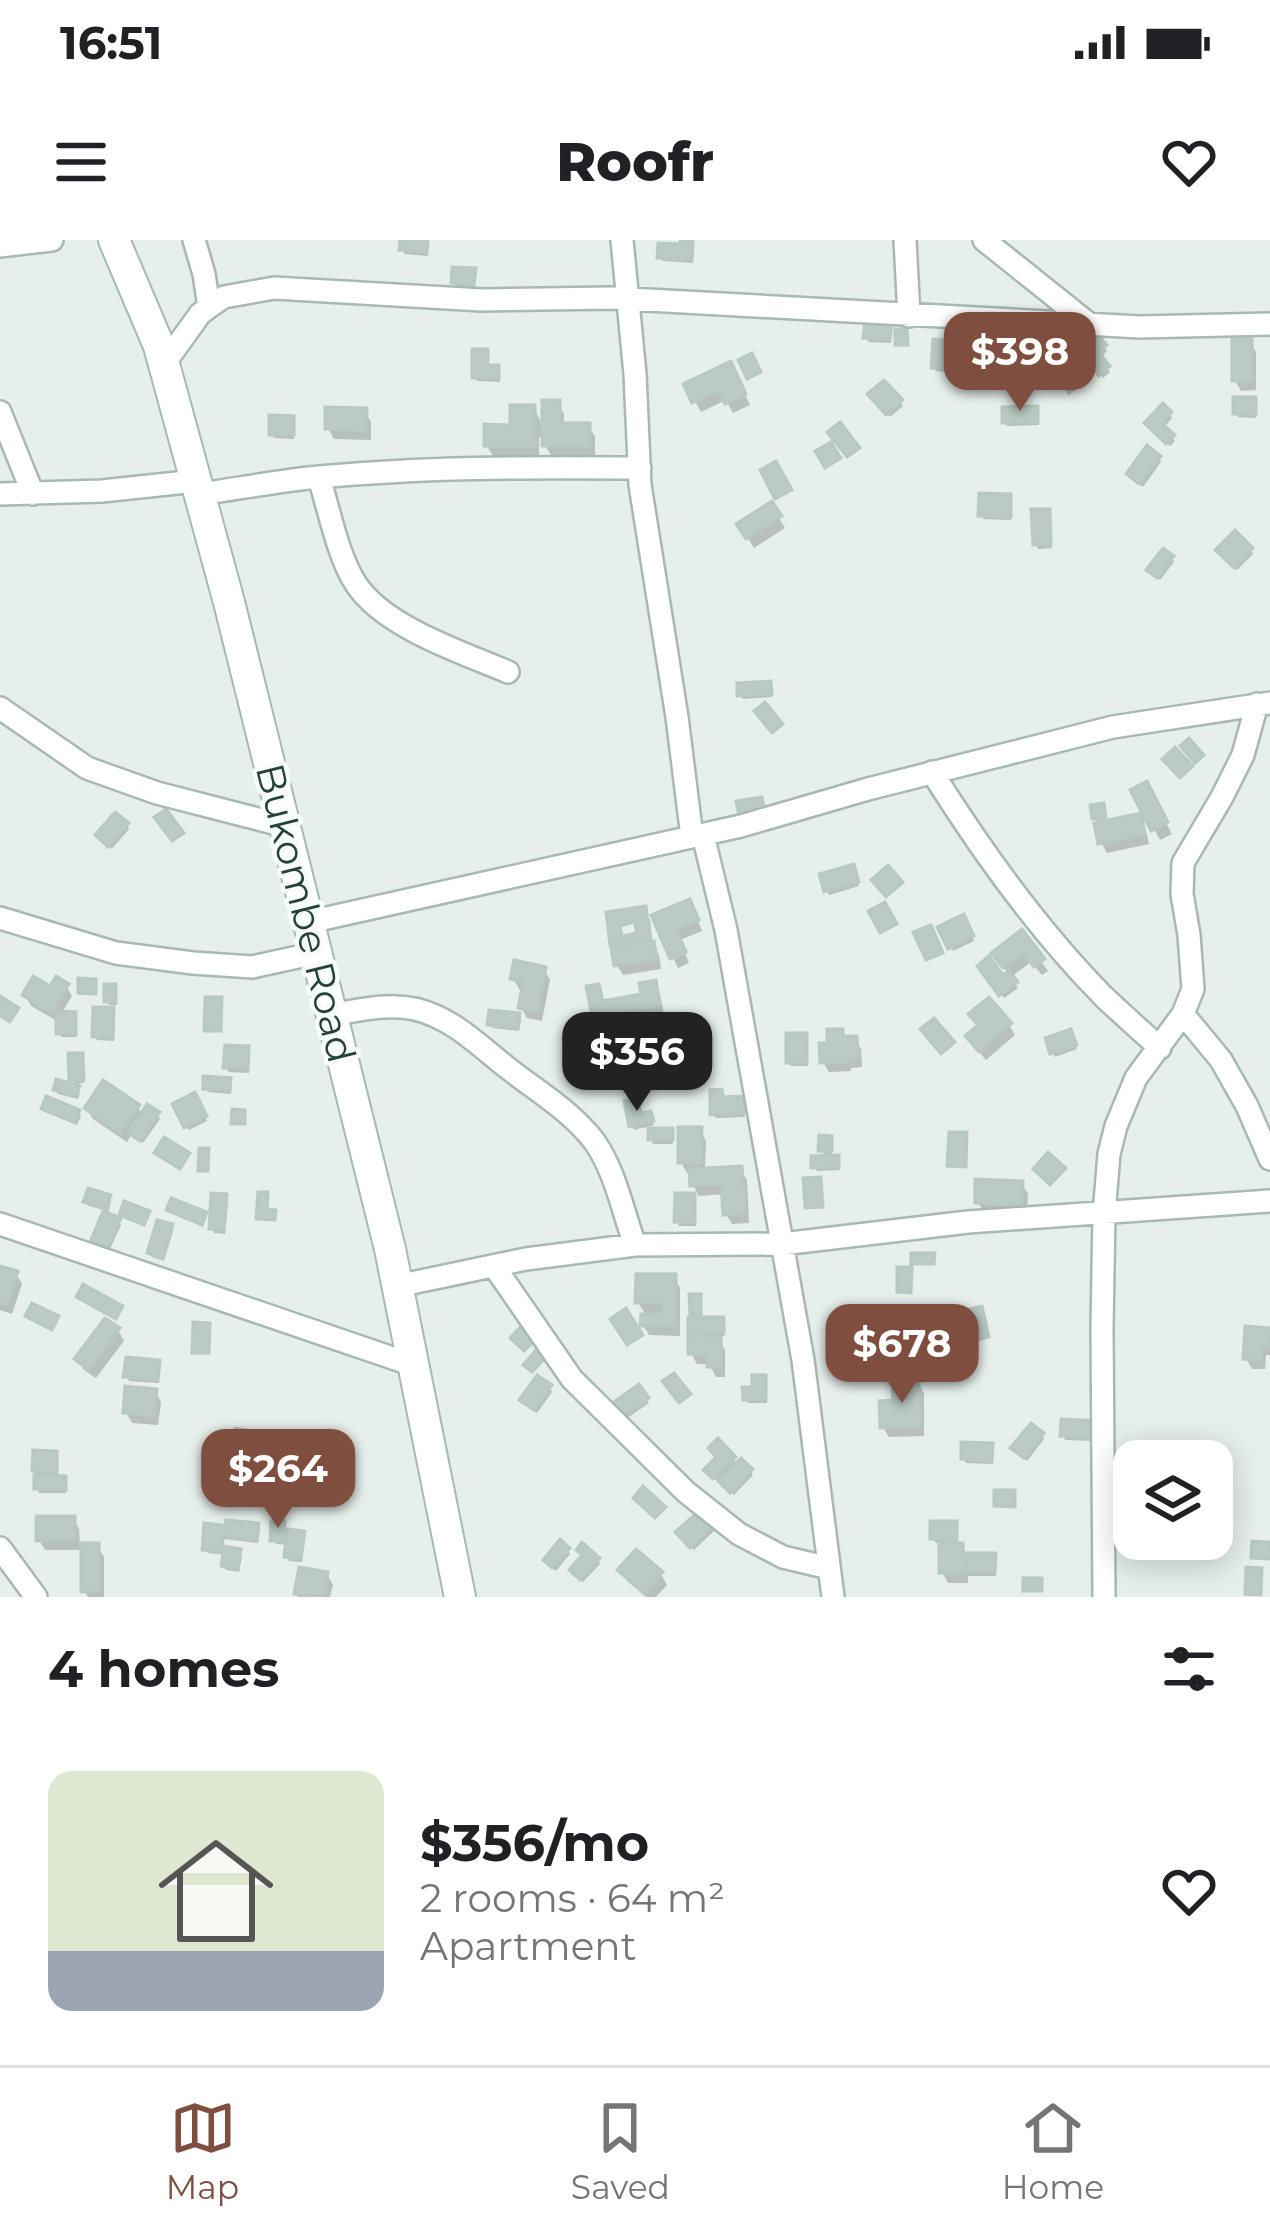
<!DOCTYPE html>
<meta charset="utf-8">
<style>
:root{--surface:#fff;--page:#f6f6f6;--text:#202124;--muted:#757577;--line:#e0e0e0;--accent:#7f4e3f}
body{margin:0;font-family:Montserrat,sans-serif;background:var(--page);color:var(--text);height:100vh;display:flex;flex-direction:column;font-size:45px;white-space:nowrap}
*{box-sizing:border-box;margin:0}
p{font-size:39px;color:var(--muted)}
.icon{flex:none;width:66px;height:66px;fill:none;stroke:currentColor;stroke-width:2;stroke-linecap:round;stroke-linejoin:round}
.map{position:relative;height:1357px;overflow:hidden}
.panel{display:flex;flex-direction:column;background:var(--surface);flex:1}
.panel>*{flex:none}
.buttons{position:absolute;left:1113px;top:1200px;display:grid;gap:24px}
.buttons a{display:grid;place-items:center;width:120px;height:120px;border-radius:24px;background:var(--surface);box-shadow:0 6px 30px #0003;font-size:60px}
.price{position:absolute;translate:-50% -102px;padding:0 27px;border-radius:24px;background:var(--accent);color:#fff;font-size:39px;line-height:78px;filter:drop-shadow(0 3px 6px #0008)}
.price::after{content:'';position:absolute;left:50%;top:72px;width:36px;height:27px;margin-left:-18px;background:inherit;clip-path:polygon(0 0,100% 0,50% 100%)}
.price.selected{background:#222;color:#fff}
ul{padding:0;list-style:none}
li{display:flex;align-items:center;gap:36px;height:300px;padding:0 48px}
li span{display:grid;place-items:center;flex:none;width:336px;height:240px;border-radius:24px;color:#555}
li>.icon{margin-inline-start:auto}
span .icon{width:144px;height:144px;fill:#fffc;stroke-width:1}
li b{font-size:51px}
h2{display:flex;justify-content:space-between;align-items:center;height:144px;padding:0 48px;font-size:51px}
.status{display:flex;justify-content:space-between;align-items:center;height:84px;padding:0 60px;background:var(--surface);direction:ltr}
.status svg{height:33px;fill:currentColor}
header{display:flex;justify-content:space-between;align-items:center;height:156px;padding:0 48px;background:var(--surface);font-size:54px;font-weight:800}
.tab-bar{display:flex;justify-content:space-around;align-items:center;height:168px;border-top:3px solid var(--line);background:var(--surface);font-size:33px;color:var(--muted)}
.tab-bar a{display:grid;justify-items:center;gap:6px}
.tab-bar .selected{color:var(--accent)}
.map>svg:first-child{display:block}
.shadow{fill:#0003;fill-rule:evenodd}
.building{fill:#bbcac4;stroke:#b8c9c2;stroke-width:3;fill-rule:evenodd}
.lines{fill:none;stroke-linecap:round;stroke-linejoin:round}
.street-casing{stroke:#a8b8b2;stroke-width:26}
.secondary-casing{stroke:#a4bbb3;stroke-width:34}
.street{stroke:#fff;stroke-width:21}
.secondary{stroke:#fff;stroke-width:30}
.labels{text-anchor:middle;stroke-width:9;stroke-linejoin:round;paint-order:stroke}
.street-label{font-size:39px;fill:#24423a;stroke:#f7fbf9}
</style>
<div class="status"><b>16:51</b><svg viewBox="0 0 49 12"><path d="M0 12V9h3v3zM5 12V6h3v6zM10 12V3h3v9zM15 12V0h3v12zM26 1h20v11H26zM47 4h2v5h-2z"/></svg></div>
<header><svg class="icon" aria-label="menu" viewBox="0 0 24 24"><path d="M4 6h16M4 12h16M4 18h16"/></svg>Roofr<svg class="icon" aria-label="heart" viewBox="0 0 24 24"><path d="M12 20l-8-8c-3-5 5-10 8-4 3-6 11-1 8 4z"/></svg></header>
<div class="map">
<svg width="1270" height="1357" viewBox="0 0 1270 1357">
<rect width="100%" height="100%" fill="#e6efeb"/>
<path class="shadow" d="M403,0l24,1 1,15 -24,-2z
M683,0h11l-1,23 -30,-2 -3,-4 22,-10z
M474,31l1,17 -19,-1 -2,-4z
M890,85l2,4 -1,14 -22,-1 -3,-5z
M1099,100l8,11 -7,7 10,14 -7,6 -17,-21z
M1250,102l6,10v38l-15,1 -6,-11z
M943,103l2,15 12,1 1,14 -22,-2 -2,-4z
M486,112l2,16h9l3,14 -23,-1 -2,-4z
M736,135l14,30 -17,8 -7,-13 -25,12 -14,-26z
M874,159l26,3 3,4 -13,11z
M1254,160l2,18 -18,-1 -2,-4z
M558,163l6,11v12h25l6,11v19l-44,-1 -12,-19v21l-46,-1 -6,-10 26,-18 20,-20 12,20z
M1036,169l3,16 -32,1 -2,-4z
M365,171l6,11v18l-37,-1 -6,-11z
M1170,174l2,4 -9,10 12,13 -5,5 -20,-18z
M292,179l2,20 -20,-1 -2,-4z
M1159,218l2,4 -18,25 -11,-9 -3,-4z
M1009,257l2,23 -27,-1 -3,-4z
M771,265l14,23 -31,20 -14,-23z
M1048,272l4,36 -14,1 -2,-5z
M1251,310l2,4 -16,16 -16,-16z
M1172,318l2,4 -14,18 -8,-6z
M769,444l3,13 -29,2 -3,-4z
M1146,545l26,49 -12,6 -26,-49z
M1104,571l2,12 33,-6 6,10 4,17 -42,9 -6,-11 -6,-24z
M127,585l2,4 -17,20 -11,-9z
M855,632l4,14 -30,9 -2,-5z
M644,670l6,10 3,26 6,9 2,14 -38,6 -6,-10 -8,-51zM636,679l4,16 -20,5 -4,-16z
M695,673l7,18 -22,9 9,23 -11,5 -23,-51z
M963,678l11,23 -21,10 -12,-22z
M1021,693l27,38 -6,4 -11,-13 -20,15 7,11 -14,10 -23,-32 21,13 7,-5 -8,-10z
M544,729l6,11 -8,41 -15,-3 -6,-11 4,-17 -6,-1 -6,-11z
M654,744l6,10 4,21 -64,11 -6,-10 4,-29 7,17 39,-8z
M66,746l6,10 -11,18 13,1 3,22h-16l-2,-15 -28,-16 -6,-11z
M115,747l2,18h-8l6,9 -1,27 -17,-1 -2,-4 17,-26 -5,-9z
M518,776l3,4 -2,11 -26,-3 -3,-4z
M678,784l6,10v34l-34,1 -6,-11z
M1009,785l6,10 -29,25 -11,-13 5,-19z
M841,792l4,7h10l6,10 1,18 -11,1v3l-22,1 -6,-10z
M805,796l3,30h-17l-2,-4z
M1072,796l5,13 -22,8 -2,-4z
M248,809l2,4 -1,20 -20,-1 -3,-5z
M81,816l3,27 -9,1 5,8 -2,7 -20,-5 -2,-5 21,-1 -5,-9z
M229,840l2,14 -23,-2 -2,-4z
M721,852l2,8 19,-1 3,18 -29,1 -3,-4z
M194,856l13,25 -18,9 -13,-25z
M138,867l5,9 14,-2 3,5 -17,24 -12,-8 -4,7 -34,-23 -6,-11z
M45,868l33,4 3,4 -4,9 -30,-12z
M652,879l2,6 -20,5 -2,-4z
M700,890l6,11 -1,30 36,-2 6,11 2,43 -17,1 -6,-10 -1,-20 -26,2 -6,-11 -1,-12h-5l-6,-11z
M671,891l2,13h-20l-2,-4z
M830,898l2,20h5l3,12 -23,1 -3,-4 13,-9 -6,-8z
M1022,944l6,10 -1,20 -43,-1 -6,-11z
M694,956l2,4v26h-17l-2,-5z
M225,957l3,4 -3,33 -11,-1 -2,-4z
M109,958l2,4 -4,14 12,5 2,4 -11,24 -13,-5 -2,-5 12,-28 -18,-5 -3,-4z
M171,987l2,4 -9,30 -12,-4 -2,-4z
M0,1029l16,4 6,11 -10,30 -12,-4z
M674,1037l6,11v48l-31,-1 -6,-10 4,-8 -9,-15z
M699,1057l3,23h20l2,4v12h-7l8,14v27h-9l-7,-13h-12l-6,-11 4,-14 -4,-7 5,-12 -4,-6z
M118,1090l6,11 -28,37 -12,-8 -6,-11z
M1270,1091v24h-4l-1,14h-13l-6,-11z
M158,1123l2,4 -1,16 -30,-2 -2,-5z
M765,1138l2,25h-19l-2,-4z
M918,1143l6,10v43l-35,1 -6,-10 13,-24z
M550,1147l2,5 -15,21 -12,-9 -2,-4z
M638,1148l11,15 -23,16 -10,-15z
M155,1151l6,11 -3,23 -26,-2 -6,-11z
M1095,1184l2,17 -32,-1 -2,-5z
M1042,1195l2,4 -17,22 -11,-9z
M273,1198l6,10 -8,42 -11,-3 -6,-10 3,-19 -16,-3 -6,-11z
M991,1206l2,18 -27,-1 -2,-4z
M56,1214l2,4 -1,20 7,1 2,14h-27l-4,-23z
M734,1219l3,6 13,6 3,4 -19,20 -14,-16 -3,2 -8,-7z
M73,1279l6,10 1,17h18l6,11v40h-16l-4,-6v-41h-39l-6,-10z
M283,1284l2,8 18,2 2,4 -3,24 -13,-1 -2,-5 2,-11 -13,-1 -3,-4z
M956,1284l2,22h4l6,10h26l2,20h-28v7h-20l-6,-11v-29h-6l-3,-4z
M258,1285l2,5 -2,13 -34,-4 -1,10 16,3 3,4 -3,16 -13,-2 -2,-4 1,-11 -17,-2 -3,-4 2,-23z
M712,1287l2,4 -20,19 -12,-13z
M568,1310l2,4 -14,17 -7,-6z
M636,1313l25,21 6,11 -11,12h-10l-19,-16 -6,-11z
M598,1320l2,4 -17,18 -8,-8z
M327,1335l6,10 -3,12h-32l-1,-3z"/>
<path class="building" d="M400,0h28l-1,12 -28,-2z
M680,0h13l-1,20 -35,-2 1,-15 22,1z
M452,27l24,1 -2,17 -23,-2z
M865,80l27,2 -2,18 -27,-2z
M895,89h12l1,16h-13z
M1099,96l8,9 -8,7 11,14 -11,10 -19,-24z
M933,99l12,1 -1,15 14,1 -1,13 -26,-1z
M1232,99h20v42h-20z
M472,109h16v16h11v13h-27z
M752,113l9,19 -14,7 -9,-19z
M731,121l15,33 -21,10 -7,-13 -26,12 -9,-19z
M1072,123l13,17 -16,13 -13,-17z
M884,140l19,20 -17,15 -19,-21z
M1233,157h23v17h-23z
M542,160h18v23h30v23h-48z
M1163,163l9,9 -10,11 13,12 -9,9 -22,-21z
M510,165h25v42l-51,-1v-22l26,1z
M1038,166v16l-36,1v-16z
M325,167l42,1 -1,23 -41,-2z
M269,175l25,1v19h-25z
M840,182l20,26 -13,9 -20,-25z
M831,202l10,16 -16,10 -10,-17z
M1147,205l14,11 -22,28 -13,-10z
M776,221l16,29 -17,9 -15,-29z
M979,253l32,1v23l-33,-1z
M772,261l10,15 -36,23 -10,-15z
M1031,269h19l1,35 -18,1z
M1235,290l18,18 -19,20 -19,-18z
M1163,308l11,8 -17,22 -11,-8z
M771,441l1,13 -35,2v-13z
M765,462l18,22 -11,9 -18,-22z
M1189,498l15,17 -9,8 -15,-17z
M1175,507l18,19 -13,12 -18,-19z
M1147,541l21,41 -17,9 -21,-41z
M762,557l3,15 -26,4 -3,-15z
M1104,563l2,14 -14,2 -2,-14z
M166,569l18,24 -12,8 -18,-24z
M115,572l14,11 -21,24 -13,-12z
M1141,573l4,21 -47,10 -4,-21z
M854,624l5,18 -35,10 -5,-18z
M888,625l15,17 -17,15 -15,-17z
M690,659l9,21 -23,9 10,23 -16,7 -19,-44z
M885,662l12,22 -17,9 -12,-22z
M646,666l4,34 -40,5 -4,-33zM634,682l3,11 -15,3 -2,-10z
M964,674l10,22 -26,13 -11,-22z
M931,685l12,28 -17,7 -13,-28z
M1022,689l23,30 -11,8 -11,-14 -20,15 -12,-15z
M654,701l3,18 -43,7 -3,-18z
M989,716l14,19 6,-5 9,12 -19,14 -22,-30z
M514,720l32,7 -9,45 -19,-4 5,-27 -13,-2z
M33,736l17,10 6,-10 13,8 -18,29 -29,-18z
M78,738l18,1v15l-18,-1z
M656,740l4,25 -68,12 -6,-31 13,-2 4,17 38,-7 -2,-11z
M104,744h12v18h-12z
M0,756l19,12 -9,14 -10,-6z
M205,757h17l-1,34h-17z
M989,757l23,26 -33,29 -14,-16 13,-11 -10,-11z
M93,767h21l-1,30h-21z
M489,770l31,3 -2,15 -31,-3z
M56,771l20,1v22h-20z
M934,778l21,24 -14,12 -21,-25z
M653,781h26l1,38h-39v-28h12z
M827,789h16v7h14l1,22h-11v4l-27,1 -1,-20h8z
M1071,789l6,16 -27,9 -5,-16z
M786,793h21v30h-21z
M225,805l24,1 -1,23 -25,-1z
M68,813h15l1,27h-15z
M203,836l28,2 -1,13 -27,-2z
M56,839l24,7 -4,10 -23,-6z
M103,840l37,25 -20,28 -36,-25z
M722,849l1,8 20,-1 1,17 -34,2v-25z
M195,852l12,24 -23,12 -12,-24z
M46,856l34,14 -5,12 -34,-13z
M638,858l3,15 10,-2 3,10 -25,6 -5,-26z
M147,864l13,8 -20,29 -12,-8z
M232,869l13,1v14h-14z
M678,887h24l-1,36h-23z
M648,888h25v12h-25z
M949,892h18l-1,35 -19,-1z
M819,895l13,1v15h-14z
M164,897l26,16 -10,16 -26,-16z
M199,908h10l-1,23h-10z
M1048,912l18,16 -16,17 -17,-16z
M839,915v12l-28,1v-12z
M742,926l3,47 -22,2 -2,-31 -31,2 -1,-17z
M821,937l2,30 -18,1 -2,-30z
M975,939l48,2 -1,24 -47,-2z
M88,948l23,7 -5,14 -23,-7z
M258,952h10l-1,17 9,1 -1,10 -19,-1z
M211,953l16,1 -3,36 -15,-1z
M675,953h20v30l-21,-1z
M171,958l36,14 -5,13 -36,-15z
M124,961l26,10 -6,14 -25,-10z
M103,971l18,7 -13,29 -17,-7z
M157,980l16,4 -10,34 -16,-5z
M911,1013h24l-1,11h-23z
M0,1026l18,5 -11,34 -7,-2z
M897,1027h15l-1,26 -14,-1z
M636,1034h40v52h-36l1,-12h22v-11h-28z
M83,1044l40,22 -7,13 -40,-22z
M689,1054h12v20h-11z
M32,1063l27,13 -7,14 -27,-14z
M982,1066l7,31 -16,4 -8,-31z
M626,1068l17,27 -16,10 -17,-26z
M688,1077h36v16h-36z
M105,1078l15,10 -31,42 -15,-11z
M193,1082l17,1 -1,30h-17z
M524,1083l14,14 -14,14 -14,-13z
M1245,1086l25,2v18h-8l-1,14 -18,-1z
M688,1096l33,1v30h-14v-12l-19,-1z
M537,1109l9,8 -14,15 -9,-7z
M923,1111l1,14 -21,1v-14z
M126,1117l34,3 -2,20 -35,-3z
M674,1133l17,21 -12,9 -17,-22z
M537,1135l15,10 -18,25 -15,-10z
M752,1135h14v25h-23l-1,-13h10z
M919,1139l1,48 -40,1 -1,-27 14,-1 -1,-20z
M639,1144l10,14 -27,19 -10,-14z
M125,1146l32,3 -3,27 -31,-3z
M1061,1179l36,2 -1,17 -36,-2z
M1031,1183l13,10 -20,25 -14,-10z
M235,1188l40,7 -8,45 -16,-2 5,-29 -25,-4z
M718,1198l18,19 -23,22 -10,-9 13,-13 -8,-9z
M961,1202l32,1 -1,18 -31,-2z
M33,1210l24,1v21l-25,-1z
M741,1218l12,11 -23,24 -12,-12z
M34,1235l32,1v14l-32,-1z
M643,1246l23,21 -11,11 -22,-20z
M994,1250h21v17l-21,-1z
M700,1270l14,15 -24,23 -15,-16z
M36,1276h39v24l-39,1z
M226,1280l33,3 -2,17 -33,-4z
M271,1281h14l-1,20h-14z
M930,1281h27v18h-27z
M204,1283l20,2 -2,27 -20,-2z
M287,1289l18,2 -4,28 -17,-2z
M560,1299l10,9 -18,20 -9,-8z
M1252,1301l18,1v17l-19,-1z
M582,1302l18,16 -20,22 -11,-10 13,-15 -6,-5z
M81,1303h18v48l-18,1z
M939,1303h24l1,30h-25z
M224,1306l17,3 -3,20 -17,-3z
M636,1309l27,23 -18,21 -28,-23z
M967,1313h29l-1,19h-28z
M299,1327l29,5 -4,25 -30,-3z
M1246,1327l16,1 -1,27 -16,-1z
M1023,1338h19v13h-19z"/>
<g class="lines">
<defs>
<path id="street" d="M194,0l10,34 5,33
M622,0l13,134 5,111 37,232 15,120
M905,0l4,76
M984,0l105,84
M0,6l52,-6
M164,124l36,-50 9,-7 15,-10 50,-9 208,12 129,-2 529,29 130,-3
M0,172l33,82
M319,238c10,31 19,79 37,106 28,43 105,68 152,88
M0,254l102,-3 94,-10
M200,254c36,-5 73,-12 109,-16 110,-11 221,-11 331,-10
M0,468l87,60 70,25 128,33
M932,532c50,80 106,158 172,225 18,17 37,34 56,51
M703,595l23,95 77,430 30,237
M0,678l116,35 77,10 59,4 64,-14
M309,682l432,-96 127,-37 245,-62 157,-24
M1183,774l38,46 26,46 23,53
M332,775c26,-5 56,-12 83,-6 38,9 64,37 94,60 29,23 62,42 85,72 21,29 29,71 41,104
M0,984l413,141
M494,1026l78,113 114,113 53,42 44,23 46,11
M397,1046l129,-27 109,-14 147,-1 186,-22 302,-21
M0,1308l36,49
M1104,1357l-2,-269 2,-114 5,-60 7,-28 20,-48 47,-64 10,-25 -4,-54 -7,-41 1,-31 39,-66 21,-42 14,-51"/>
<path id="secondary" d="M114,0l45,106 70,256 161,647 70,348"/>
</defs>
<use href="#street" class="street-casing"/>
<use href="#secondary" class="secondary-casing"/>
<use href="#street" class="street"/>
<use href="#secondary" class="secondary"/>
</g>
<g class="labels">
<g class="street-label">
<text transform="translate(306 673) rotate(76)" y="14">Bukombe Road</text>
</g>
</g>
</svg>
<div class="buttons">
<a><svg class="icon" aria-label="layers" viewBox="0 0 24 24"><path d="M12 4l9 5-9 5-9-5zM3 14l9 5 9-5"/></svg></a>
</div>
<b class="price" style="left:1020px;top:174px">$398</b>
<b class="price selected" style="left:637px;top:874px">$356</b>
<b class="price" style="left:902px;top:1166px">$678</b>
<b class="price" style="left:278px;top:1291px">$264</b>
</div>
<section class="panel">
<h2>4 homes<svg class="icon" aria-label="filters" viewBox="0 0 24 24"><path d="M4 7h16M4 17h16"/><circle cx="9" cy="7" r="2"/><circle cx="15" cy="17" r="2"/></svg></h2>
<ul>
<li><span style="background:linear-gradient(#dfe7d0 75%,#9aa5b1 0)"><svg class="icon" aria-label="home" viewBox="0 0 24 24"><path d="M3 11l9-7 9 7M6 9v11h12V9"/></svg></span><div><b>$356/mo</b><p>2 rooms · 64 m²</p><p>Apartment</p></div><svg class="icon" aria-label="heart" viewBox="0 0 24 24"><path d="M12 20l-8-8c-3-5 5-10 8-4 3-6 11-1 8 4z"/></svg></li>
</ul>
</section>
<nav class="tab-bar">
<a class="selected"><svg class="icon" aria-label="map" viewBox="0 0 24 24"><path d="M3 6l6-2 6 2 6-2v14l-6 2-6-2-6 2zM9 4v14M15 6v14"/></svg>Map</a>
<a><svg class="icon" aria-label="saved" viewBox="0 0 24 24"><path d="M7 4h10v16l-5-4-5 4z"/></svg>Saved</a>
<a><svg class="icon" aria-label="home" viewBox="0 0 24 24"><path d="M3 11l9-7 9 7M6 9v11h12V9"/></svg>Home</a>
</nav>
